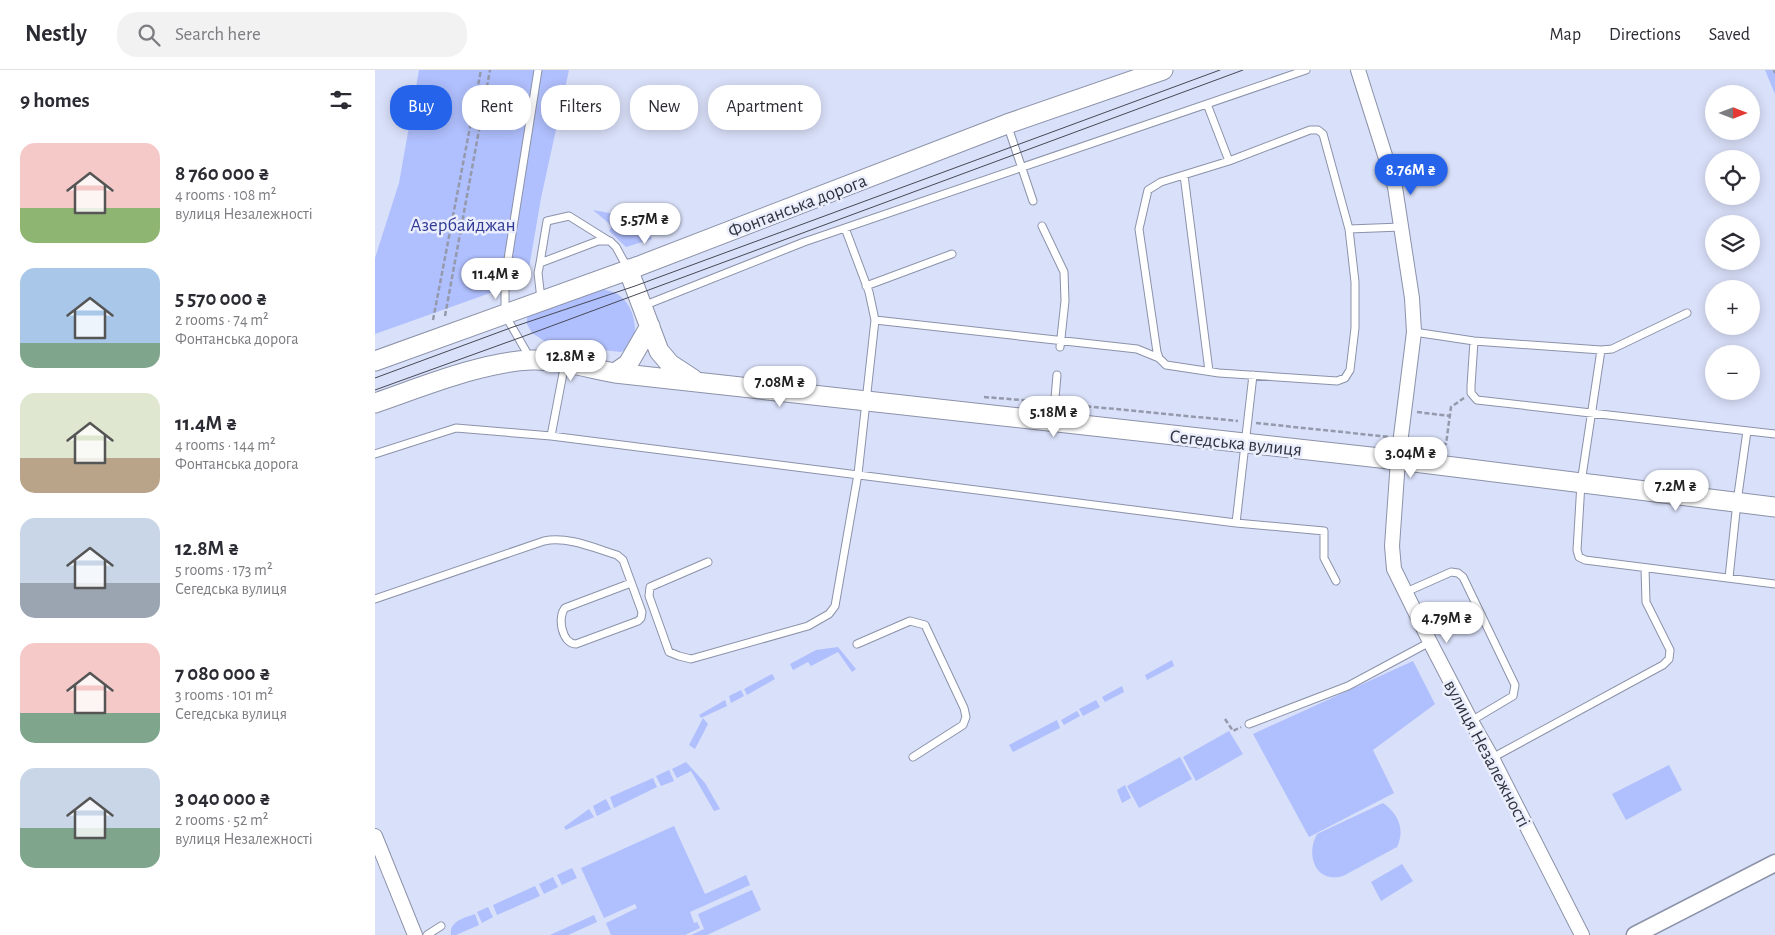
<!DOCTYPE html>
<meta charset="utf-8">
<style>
:root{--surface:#fff;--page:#f2f2f3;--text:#2b2b33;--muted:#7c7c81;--line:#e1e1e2;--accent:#2563eb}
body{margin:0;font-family:"Alegreya Sans",sans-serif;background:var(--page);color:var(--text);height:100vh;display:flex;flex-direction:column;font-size:19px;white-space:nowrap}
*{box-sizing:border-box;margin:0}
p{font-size:16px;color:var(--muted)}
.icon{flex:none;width:28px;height:28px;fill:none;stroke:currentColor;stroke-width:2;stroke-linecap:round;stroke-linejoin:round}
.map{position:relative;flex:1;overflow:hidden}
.details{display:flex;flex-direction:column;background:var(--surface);width:375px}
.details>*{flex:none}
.guide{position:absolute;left:15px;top:15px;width:475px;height:45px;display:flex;gap:10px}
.needle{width:32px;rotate:90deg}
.fabs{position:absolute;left:1330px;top:15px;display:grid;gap:10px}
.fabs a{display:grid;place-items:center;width:55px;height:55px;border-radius:50%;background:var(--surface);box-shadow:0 2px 12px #0003;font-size:25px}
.price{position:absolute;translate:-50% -42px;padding:0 11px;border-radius:18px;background:#fff;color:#222;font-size:16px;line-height:32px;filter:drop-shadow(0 1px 2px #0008)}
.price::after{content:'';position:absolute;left:50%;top:30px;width:15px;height:11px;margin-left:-8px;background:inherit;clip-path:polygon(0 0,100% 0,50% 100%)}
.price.selected{background:var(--accent);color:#fff}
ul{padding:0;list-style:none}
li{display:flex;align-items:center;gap:15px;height:125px;padding:0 20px}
li span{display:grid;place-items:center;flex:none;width:140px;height:100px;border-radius:15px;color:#555}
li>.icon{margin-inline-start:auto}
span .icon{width:60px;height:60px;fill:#fffc;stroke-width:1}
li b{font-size:21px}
h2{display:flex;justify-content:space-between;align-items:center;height:60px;padding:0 20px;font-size:21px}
.pill{padding:0 18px;border-radius:20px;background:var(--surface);box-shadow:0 2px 12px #0003;font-size:18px;line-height:45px}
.pill.selected{background:var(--accent);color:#fff}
header{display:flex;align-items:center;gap:30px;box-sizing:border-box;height:70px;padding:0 25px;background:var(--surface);border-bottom:1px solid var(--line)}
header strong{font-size:24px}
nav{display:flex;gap:28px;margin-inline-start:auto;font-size:18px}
.search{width:350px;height:45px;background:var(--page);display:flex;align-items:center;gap:12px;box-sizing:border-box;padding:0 18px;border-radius:20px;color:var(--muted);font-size:19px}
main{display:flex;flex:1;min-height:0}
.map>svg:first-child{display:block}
.green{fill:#b0bffd}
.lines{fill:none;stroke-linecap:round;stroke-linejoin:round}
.service-casing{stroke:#8b92a9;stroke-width:9}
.minor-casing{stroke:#8b92a9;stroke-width:16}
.tertiary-casing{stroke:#8b92a9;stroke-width:19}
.secondary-casing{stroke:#8b92a9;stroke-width:21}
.path{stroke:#9499ac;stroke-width:2.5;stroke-dasharray:5 2.5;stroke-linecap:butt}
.service{stroke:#fff;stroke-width:7}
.minor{stroke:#fff;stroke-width:14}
.tertiary{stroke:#fff;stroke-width:16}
.secondary{stroke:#fff;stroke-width:19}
.tram{stroke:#464955;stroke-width:1}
.labels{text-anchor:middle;stroke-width:5;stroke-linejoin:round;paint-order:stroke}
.street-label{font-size:19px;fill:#31343e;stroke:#eaeefd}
.park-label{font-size:19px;fill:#323b95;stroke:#eaeefd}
</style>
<header>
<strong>Nestly</strong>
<div class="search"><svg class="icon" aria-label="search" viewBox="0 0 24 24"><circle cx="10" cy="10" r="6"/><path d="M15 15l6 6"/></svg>Search here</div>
<nav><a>Map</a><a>Directions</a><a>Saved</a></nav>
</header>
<main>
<section class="details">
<h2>9 homes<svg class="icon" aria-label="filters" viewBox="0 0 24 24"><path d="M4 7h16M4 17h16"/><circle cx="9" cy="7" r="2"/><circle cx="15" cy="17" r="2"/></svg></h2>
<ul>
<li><span style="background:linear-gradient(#f6c9c9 65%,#8fb573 0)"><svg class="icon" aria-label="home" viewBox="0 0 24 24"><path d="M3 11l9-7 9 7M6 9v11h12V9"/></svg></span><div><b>8 760 000 ₴</b><p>4 rooms · 108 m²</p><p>вулиця Незалежності</p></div></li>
<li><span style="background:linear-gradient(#a9c7e8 75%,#7fa58c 0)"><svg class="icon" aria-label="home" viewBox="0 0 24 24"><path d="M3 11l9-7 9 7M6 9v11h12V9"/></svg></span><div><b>5 570 000 ₴</b><p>2 rooms · 74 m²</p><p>Фонтанська дорога</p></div></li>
<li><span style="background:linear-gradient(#dfe7d0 65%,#b9a48a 0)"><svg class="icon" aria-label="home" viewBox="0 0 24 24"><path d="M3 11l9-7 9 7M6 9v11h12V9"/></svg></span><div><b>11.4M ₴</b><p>4 rooms · 144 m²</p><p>Фонтанська дорога</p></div></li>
<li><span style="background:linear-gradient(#c9d6e8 65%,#9aa5b1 0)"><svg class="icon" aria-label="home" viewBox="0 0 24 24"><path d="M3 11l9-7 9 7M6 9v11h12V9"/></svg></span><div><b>12.8M ₴</b><p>5 rooms · 173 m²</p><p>Сегедська вулиця</p></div></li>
<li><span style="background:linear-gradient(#f6c9c9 70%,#7fa58c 0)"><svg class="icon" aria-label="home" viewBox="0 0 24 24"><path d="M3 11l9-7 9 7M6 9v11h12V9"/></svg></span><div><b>7 080 000 ₴</b><p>3 rooms · 101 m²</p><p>Сегедська вулиця</p></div></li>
<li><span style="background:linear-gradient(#c9d6e8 60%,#7fa58c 0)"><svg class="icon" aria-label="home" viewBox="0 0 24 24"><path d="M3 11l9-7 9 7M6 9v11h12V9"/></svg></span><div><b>3 040 000 ₴</b><p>2 rooms · 52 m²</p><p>вулиця Незалежності</p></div></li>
</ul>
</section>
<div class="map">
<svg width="1400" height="865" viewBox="0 0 1400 865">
<rect width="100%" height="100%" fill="#d9e0f9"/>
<path class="green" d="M44,0h150l-28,128 -14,82 -152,54v-76l24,-75z
M1390,0h10v24z
M218,140l49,9 10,20 -26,8 -17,-16 3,-5z
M223,219c7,1 16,2 22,7 16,11 23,49 1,56l-72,-8 -17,-11 -5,-9v-6l1,-4z
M463,577l18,22 -4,3 -14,-20 -27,14 -3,-4 -15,8 -3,-6 26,-14z
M797,590l2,6 -27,14 -2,-5z
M1038,591l22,43 -62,46 21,43 -85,44 -56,-103z
M397,604l3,5 -28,16 -3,-6z
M747,616l2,6 -19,10 -3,-5z
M366,620l3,6 -13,7 -2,-7z
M350,630l2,6 -26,12 -2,-3z
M721,630l4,7 -17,9 -4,-7z
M702,641l3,5 -16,9 -3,-5z
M328,648l5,6 -13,25 -6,-4z
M682,650l3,8 -47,24 -4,-7z
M854,661l14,23 -47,27 -13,-24z
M805,687l12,22 -53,29 -12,-22z
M311,692l19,21 15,26 -6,2 -23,-40 -14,7 -5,-9z
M1294,695l13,25 -56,30 -14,-26z
M294,700l5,11 -13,5 -5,-10z
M278,708l4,9 -43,21 -4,-11z
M750,715l6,13 -9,5 -5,-13z
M231,729l5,10 -14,7 -4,-10z
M1008,733c16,11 22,27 14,44l-54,29c-27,8 -38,-21 -26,-42z
M214,739l5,8 -28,13 -2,-3z
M299,756l31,68 41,-19 4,10 -60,27 4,11 3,-1 3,6 -15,7h-74l-5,-12 31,-15 -2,-4 -31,14 -23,-50z
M1027,794l11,17 -32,20 -10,-19z
M197,798l5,10 -15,7 -5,-10z
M178,807l5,10 -14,7 -5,-10z
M160,816l5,10 -43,19 -4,-10z
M377,820l9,20 -54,25h-16l13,-6 -6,-15z
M113,837l5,10 -11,6 -5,-11z
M100,844l4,11 -23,10h-5c-2,-14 13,-17 24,-21z
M219,845l3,7 -29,13h-18z"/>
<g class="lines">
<defs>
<path id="service" d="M832,34l22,57
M632,54l26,77
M935,60h8l5,4 26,95 6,53v46l-5,42 -5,8 -8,3 -118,-8 -53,-8 -7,-7 -2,-6 -18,-123 9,-39 13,-8 68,-21z
M809,105l25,196
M667,156l22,46 1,29 -5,46
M974,159l52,-2
M165,193l7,-42 22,-5 40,25
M491,216l86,-32
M166,229l-3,-26 2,-10 58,-22h12l6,6 12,22
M268,236l161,-64 502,-172
M500,250l262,29 22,9
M1039,262l60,9 127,9 11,-1 75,-36
M1099,271l-3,45v7l6,7 298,34
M1226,280l-20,133 -4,67 2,7 6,3 190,24
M155,288l-25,-43v-37l33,-208
M190,293l-14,73 685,87 88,8v27l12,23
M678,351l4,-46
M0,384l81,-26 95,8
M861,453l17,-148
M333,492l-58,25 -1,9 20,56 10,4 12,3 117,-33 21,-12 6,-8 23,-132 17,-154 -6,-28 -24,-64
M1354,508l8,-76 10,-71
M1031,522l45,-20 7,1 5,4 52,108 -2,11 -42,25
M0,529l169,-58c24,-5 50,7 73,14l6,5 19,52 -1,6 -3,3 -62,23c-14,0 -19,-27 -11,-36l66,-25
M482,574l53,-23 15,4 39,83 2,9 -3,8 -50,32
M874,654l99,-38 82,-44
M1117,688l171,-93 6,-6 1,-9 -24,-48 -1,-34
M52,865l14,-9"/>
<path id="minor" d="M983,0l37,117 17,111 2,34 -16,128 -6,86 2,23 36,73 41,79 21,37 90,177
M0,766l40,99"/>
<path id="tertiary" d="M1260,865l140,-72"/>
<path id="secondary" d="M253,199l31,82 11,13 23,15
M0,291l264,-95 368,-142 156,-54
M240,303l13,-9 22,-38
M0,333c47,-16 107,-41 156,-43 28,-1 57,8 84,13l783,87 377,47"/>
</defs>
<use href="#service" class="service-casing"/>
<use href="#minor" class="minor-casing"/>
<use href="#tertiary" class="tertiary-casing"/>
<use href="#secondary" class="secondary-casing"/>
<path class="path" d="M1399,0l1,3
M70,246l45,-246
M58,250l48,-250
M609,327l62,5
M689,334l174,17
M1042,342l33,4
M881,353l134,14
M1037,370l34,4 5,-37 13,-9
M850,649l8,12 8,-4"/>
<use href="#service" class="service"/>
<use href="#minor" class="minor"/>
<use href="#tertiary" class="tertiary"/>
<use href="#secondary" class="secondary"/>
<path class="tram" d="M0,308l138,-51 122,-41 585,-216
M0,320l144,-52 724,-268"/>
</g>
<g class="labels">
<g class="street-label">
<text transform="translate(422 135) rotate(-21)" y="7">Фонтанська дорога</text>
<text transform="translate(861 372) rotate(6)" y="7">Сегедська вулиця</text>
<text transform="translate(1113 683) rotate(62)" y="7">вулиця Незалежності</text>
</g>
<g class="park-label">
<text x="88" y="161">Азербайджан</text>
</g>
</g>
</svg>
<div class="fabs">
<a><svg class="needle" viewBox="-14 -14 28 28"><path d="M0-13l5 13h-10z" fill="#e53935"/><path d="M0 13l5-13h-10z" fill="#7c7c81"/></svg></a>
<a><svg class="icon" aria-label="locate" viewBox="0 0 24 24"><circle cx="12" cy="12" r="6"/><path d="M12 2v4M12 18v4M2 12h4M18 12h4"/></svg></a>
<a><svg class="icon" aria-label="layers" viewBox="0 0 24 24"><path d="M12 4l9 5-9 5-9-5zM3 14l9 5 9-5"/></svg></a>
<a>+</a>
<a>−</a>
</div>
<b class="price selected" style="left:1036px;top:126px">8.76M ₴</b>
<b class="price" style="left:270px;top:175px">5.57M ₴</b>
<b class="price" style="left:121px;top:230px">11.4M ₴</b>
<b class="price" style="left:196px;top:312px">12.8M ₴</b>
<b class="price" style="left:405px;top:338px">7.08M ₴</b>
<b class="price" style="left:679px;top:368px">5.18M ₴</b>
<b class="price" style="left:1036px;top:409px">3.04M ₴</b>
<b class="price" style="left:1301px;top:442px">7.2M ₴</b>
<b class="price" style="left:1072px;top:574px">4.79M ₴</b>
<div class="guide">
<a class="pill selected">Buy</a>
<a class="pill">Rent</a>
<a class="pill">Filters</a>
<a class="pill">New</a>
<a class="pill">Apartment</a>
</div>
</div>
</main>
